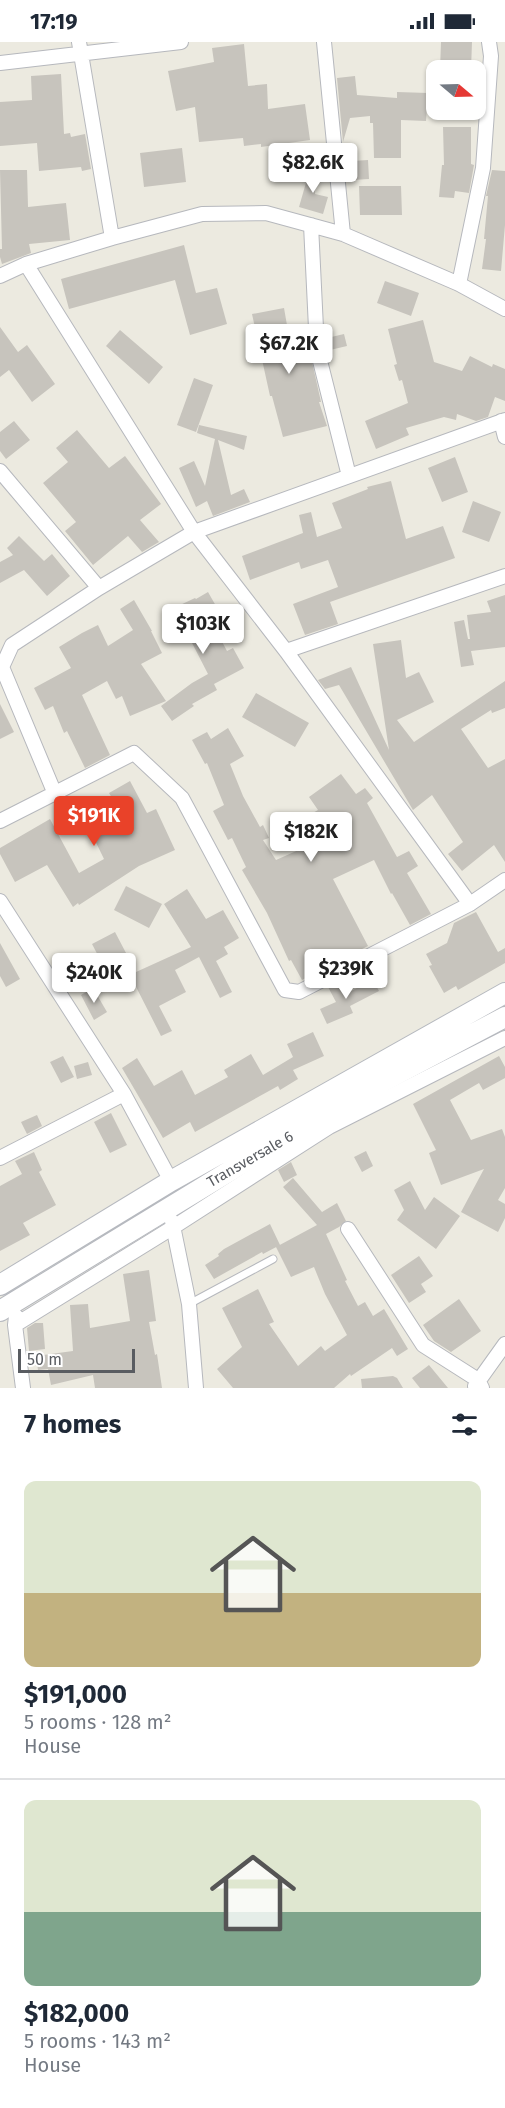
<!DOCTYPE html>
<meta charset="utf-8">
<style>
:root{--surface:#fff;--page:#f2f2f3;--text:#1f2937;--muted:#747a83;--line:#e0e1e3;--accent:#e94229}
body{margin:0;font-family:"Fira Sans",sans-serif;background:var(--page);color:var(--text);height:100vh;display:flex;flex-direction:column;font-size:22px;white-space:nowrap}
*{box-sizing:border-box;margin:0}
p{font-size:20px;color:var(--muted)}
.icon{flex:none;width:33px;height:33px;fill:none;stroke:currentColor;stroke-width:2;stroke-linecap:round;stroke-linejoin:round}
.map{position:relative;height:1346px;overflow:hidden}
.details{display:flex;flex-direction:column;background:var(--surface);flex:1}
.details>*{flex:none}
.needle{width:39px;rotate:109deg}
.controls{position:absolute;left:426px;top:18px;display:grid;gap:12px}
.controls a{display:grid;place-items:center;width:60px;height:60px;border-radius:12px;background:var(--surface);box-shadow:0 2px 4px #0004;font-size:30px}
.scale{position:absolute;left:18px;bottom:15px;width:117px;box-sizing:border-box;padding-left:6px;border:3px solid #595c61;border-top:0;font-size:16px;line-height:21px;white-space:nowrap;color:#595c61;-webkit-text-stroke:4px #fff;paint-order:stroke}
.price{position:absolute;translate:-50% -51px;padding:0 14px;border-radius:6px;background:#fff;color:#222;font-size:20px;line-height:39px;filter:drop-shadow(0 2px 3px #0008)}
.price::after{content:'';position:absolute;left:50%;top:36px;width:18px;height:14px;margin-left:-9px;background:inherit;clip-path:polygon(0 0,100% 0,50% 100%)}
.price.on{background:var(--accent);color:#fff}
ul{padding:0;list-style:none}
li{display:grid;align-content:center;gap:12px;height:318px;padding:0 24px}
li+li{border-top:2px solid var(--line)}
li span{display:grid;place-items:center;height:186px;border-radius:12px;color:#555}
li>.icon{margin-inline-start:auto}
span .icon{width:108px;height:108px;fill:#fffc;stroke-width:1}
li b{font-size:26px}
h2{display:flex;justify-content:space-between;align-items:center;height:72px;padding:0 24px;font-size:26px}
.status{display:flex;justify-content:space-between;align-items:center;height:42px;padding:0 30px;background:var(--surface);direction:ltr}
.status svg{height:16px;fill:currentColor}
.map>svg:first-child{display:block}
.building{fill:#c7c4bd}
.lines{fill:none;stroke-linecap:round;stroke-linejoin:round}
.service-casing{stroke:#b6b8bd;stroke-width:9}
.minor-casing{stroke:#b6b8bd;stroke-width:16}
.secondary-casing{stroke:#b6b9bf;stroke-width:22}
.service{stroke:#fff;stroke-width:7}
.minor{stroke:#fff;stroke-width:14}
.secondary{stroke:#fff;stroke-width:20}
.labels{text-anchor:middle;stroke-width:6;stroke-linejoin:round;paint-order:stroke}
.street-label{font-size:15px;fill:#595c61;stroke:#fff}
</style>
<div class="status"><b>17:19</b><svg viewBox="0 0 49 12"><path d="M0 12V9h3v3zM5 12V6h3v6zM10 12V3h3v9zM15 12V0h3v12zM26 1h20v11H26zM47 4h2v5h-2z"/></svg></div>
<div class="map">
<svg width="505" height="1346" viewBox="0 0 505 1346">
<rect width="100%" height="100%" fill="#eceae0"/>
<path class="building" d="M441,0h31l-1,28h-31z
M244,2l4,42 19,-2 1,25 37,-5 5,36 -49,7v-3l-17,2 -1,-8 -44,4 -4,-35 -19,4 -8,-40 46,-9 -2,-14z
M61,32l3,60 6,-1 1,4 14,-3 6,35 -9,2 -1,-4 -42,4 -2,-28 -37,3v-44l32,-2 -1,-24z
M355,34l2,19 40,3v-6l31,1 -2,28 -25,-1v38h-27l-1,-35h-3v-7l-20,2 -7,24 -6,-64z
M443,85h28v37l3,1 -5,28 -14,-2 -1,7 -15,-1 3,-32h2z
M182,106l4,34 -42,5 -4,-34z
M368,118l1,19 -16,1 -1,-19z
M312,120l4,1 -1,31 13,3 -5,17 -24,-7z
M0,128h27l1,37 38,-4 4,37 -41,4 2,9 -29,11 -2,-7v-8h2z
M492,128l13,1v54l-4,46 -19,-2 4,-30h-2l4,-43h-2z
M359,144h42l1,29h-42z
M184,203l12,48 21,-5 10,36 -37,11 -15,-55 -106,29 -8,-30z
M385,239l34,12 -8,23 -34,-13z
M284,266l7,40 17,-4 13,58h-2l8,24 -44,11 -11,-41h-2l-18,-82z
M423,278l11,42 28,9 8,-15 22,11 1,-3 12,5v32l-10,-4 -7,20 -12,4 -19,-7 -1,6 -12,-3 -38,11 3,7 -33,14 -11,-28 43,-18 -6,-23 -3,1 -5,-16 3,-1 -9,-35z
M0,285l18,25 9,-7 28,39 -23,18 -23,-32 -9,7z
M120,288l43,37 -14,17 -43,-38z
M344,292l3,12 -17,4 -3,-12z
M194,336l19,7 -17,47 -19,-7z
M14,379l16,19 -24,19 -6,-8v-19z
M199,383l48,11 -3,14 -26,-10 13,55 13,-6 6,13 -37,14 -6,-15 -11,6 -17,-39 15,-7 11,25 10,-47 -18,-6z
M77,388l32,38 16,-12 36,48 -21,16 19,22 -17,10 -14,-16 -35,29 -28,-34 11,-9 -33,-39 25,-21 -12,-14z
M455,415l13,35 -26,10 -14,-34z
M391,439l15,58 37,-13 12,32 -125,44 8,22 -33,11 -12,-31 45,-17 -10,-27 -27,9 -2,-7 -49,18 -8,-24 61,-23 -4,-18 12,-3 6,25 25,-9 -10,-25 36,-14 -1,-2z
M473,459l28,11 -12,30 -27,-10z
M19,494l25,25 8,-7 18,22 -23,20 -23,-26 -24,13v-21l13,-7 -6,-7z
M208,550l12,21 -10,6 17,32 6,-3 11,20 -30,16 3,6 -25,14 2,2 -22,15 -11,-15 31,-23 16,-9 -17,-33 -13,-35 17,-8 1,1z
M505,553v52l-34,4 3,14 -13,2 -7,-45 10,-2 4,19h2l-3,-24 24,-3 -4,-11z
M134,558l18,31h-1l11,22 -21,11 25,37 -36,15 -8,-20 -6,3 -9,-18 -25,14 28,60 -25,13 -18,-37 -3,2 -11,-27 -8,4 -11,-22 37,-20 -12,-21 23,-14 16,-8 10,21 25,-16 -13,-21z
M401,598l5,38 13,-6 15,30 -37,18 17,22 91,-61v27l-13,5 -1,-3 -30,19 27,39 17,-9v103l-11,-17 -32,26 -14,-17 15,-12 -31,-47 -19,15 -74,-125 -14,4 -7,-9 33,-13 38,83 -16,-106z
M256,651l53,30 -14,24 -53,-30z
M0,662l14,28 -14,7z
M228,686l16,28 -14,8 13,32 17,31 3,-2 6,13 -6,2 13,20 27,-12 -12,-23 27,-15 -9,-13 32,-23 15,20 9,-6 8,10 -6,5 30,54 12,-6 9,15 -11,7 24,41 -21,11 -18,-32 -1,1 -17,-34 -41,19 35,67 -66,34 -11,-20 -2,1 -22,-48 -25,-43 4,-3 -14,-29 -4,2 -15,-29 11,-6 -17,-42 -2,1 -13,-24 15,-8 4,7z
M130,739l17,32 9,-4 19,41 -36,16 -60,39 -1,-2 -5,4 -26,-42 -32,17 -15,-28v-6l50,-29 29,54 25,-14 -19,-39 30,-17 -6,-10z
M126,844l36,18 -13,24 -35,-18z
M187,847l19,30 17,-9 16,28 -15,9 4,7 -12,7 16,31 -12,6 -21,-41 -24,13 11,22 -27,14 13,25 -11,5 -30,-59 -17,9 -22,-42 23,-12 21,40 55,-25 -27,-43z
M476,870l22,40 7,-4v15l-47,27 -2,-4 -12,7 -15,-27 3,-1 -6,-11 21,-11 7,-20z
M0,901l20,36 -14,8 -6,-11z
M344,937l7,12 22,-11 6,11 -29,15 3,7 -26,11 -7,-15 16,-7 -8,-15z
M93,946l14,24 -13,8 -13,-25z
M313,990l11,24 -31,14 5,9 -18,11 -2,-4 -83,46 -5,-10 -27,16 -41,-70 15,-10 17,28 28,-16 13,25 33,-18 -4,-7 27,-16 12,21 30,-18 -6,-13z
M63,1014l11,21 -13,6 -11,-21z
M499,1014l6,11v11l-22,12 -4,-7 -29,17 21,40 31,-11 3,8v51l-7,12 7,4v14l-7,14 -37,-20 23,-43 -43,16 -12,-32 7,-3 -23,-46z
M88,1020l4,13 -15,4 -3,-13z
M111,1071l16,32 -17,8 -16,-31z
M37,1073l5,11 -15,8 -6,-12z
M366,1109l7,15 -11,6 -8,-15z
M34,1110l8,18 -3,2 17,33 -33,18 7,12 -30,16v-65l22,-12 -7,-13z
M291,1120l6,13 -13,7 -6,-12z
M293,1136l29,34 15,-9 9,18 -7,6 -13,7 21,46 -2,1 13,25 7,-4 8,14 11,-7 24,40 -11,7 -5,-8 -41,28 -1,-2 -16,14h-101l-16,-19 25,-22 -20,-39 36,-19 16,33 -5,2 29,42 23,-20 4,5 22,-16 -22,-41 -11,-27 -23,10 -15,-30 41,-22 -34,-38z
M410,1139l15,29 9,-13 26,19 -24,33 -39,-29 7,-10 -10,-20z
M270,1182l10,21 -17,9 -1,-2 -48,27 -9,-14 14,-9 -1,-2 6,-5z
M419,1214l14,20 -12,8 5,8 -17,11 -18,-28z
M149,1228l7,51 -7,1 6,33 2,-1 5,34h-67l-2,-13 -42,10 -3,-16 -10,1 -2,-14 37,-5 -3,-46 18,-1 2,24 40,-7 -7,-47z
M459,1257l22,32 -30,21 -17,-11 -11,-16z
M35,1281h8l2,26 -16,2 -2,-23z
M429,1323l19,23h-28l-8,-10z
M393,1334l4,2 6,10h-41l-1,-9z"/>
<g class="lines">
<defs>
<path id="service" d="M189,1262l84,-45"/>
<path id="minor" d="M79,0l33,196
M324,0l19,192
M0,21l181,-21
M311,183l6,124 32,127
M26,222l168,268 92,119 184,253
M0,234l26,-12 86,-26 90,-24 64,-1 77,21 116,50 46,25
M459,242l24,-116 8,-112 -2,-14
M501,379l4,16
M0,429l99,117
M286,609l219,-75
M55,752l-53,-127 10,-22 87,-57 95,-56 311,-112
M0,779l134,-68 48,45 103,192 14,2 171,-88 35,-24
M0,859l124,193 47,87
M0,1116l124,-64
M172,1179l17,83 7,84
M348,1187l75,116 55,35 4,8
M16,1274l-1,9 8,63
M15,1283l157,-97 157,-101 176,-89
M475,1344l30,-42"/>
<path id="secondary" d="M0,1243l171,-104 334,-188
M0,1269l333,-203 172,-91"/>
</defs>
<use href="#service" class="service-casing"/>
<use href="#minor" class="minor-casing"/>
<use href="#secondary" class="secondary-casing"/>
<use href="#service" class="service"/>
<use href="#minor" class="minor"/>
<use href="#secondary" class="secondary"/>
</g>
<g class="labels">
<g class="street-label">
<text transform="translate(250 1117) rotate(-30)" y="5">Transversale 6</text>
</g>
</g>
</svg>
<div class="controls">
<a><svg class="needle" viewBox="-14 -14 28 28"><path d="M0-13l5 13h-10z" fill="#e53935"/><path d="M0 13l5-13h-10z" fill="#747a83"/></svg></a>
</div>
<div class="scale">50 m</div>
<b class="price" style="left:313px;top:152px">$82.6K</b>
<b class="price" style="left:289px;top:333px">$67.2K</b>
<b class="price" style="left:203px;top:613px">$103K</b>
<b class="price on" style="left:94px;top:805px">$191K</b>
<b class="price" style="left:311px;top:821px">$182K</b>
<b class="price" style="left:346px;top:958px">$239K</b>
<b class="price" style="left:94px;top:962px">$240K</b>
</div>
<section class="details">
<h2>7 homes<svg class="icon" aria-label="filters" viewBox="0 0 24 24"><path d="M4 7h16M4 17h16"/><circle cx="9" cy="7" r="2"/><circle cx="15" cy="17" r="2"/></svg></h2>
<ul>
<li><span style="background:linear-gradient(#dfe7d0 60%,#c2b280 0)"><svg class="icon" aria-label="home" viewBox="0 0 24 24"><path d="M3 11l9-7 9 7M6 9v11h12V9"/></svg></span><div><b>$191,000</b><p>5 rooms · 128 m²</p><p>House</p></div></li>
<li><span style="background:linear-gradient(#dfe7d0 60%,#7fa58c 0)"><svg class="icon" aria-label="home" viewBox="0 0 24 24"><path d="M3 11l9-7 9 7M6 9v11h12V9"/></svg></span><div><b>$182,000</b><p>5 rooms · 143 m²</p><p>House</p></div></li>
</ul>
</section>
